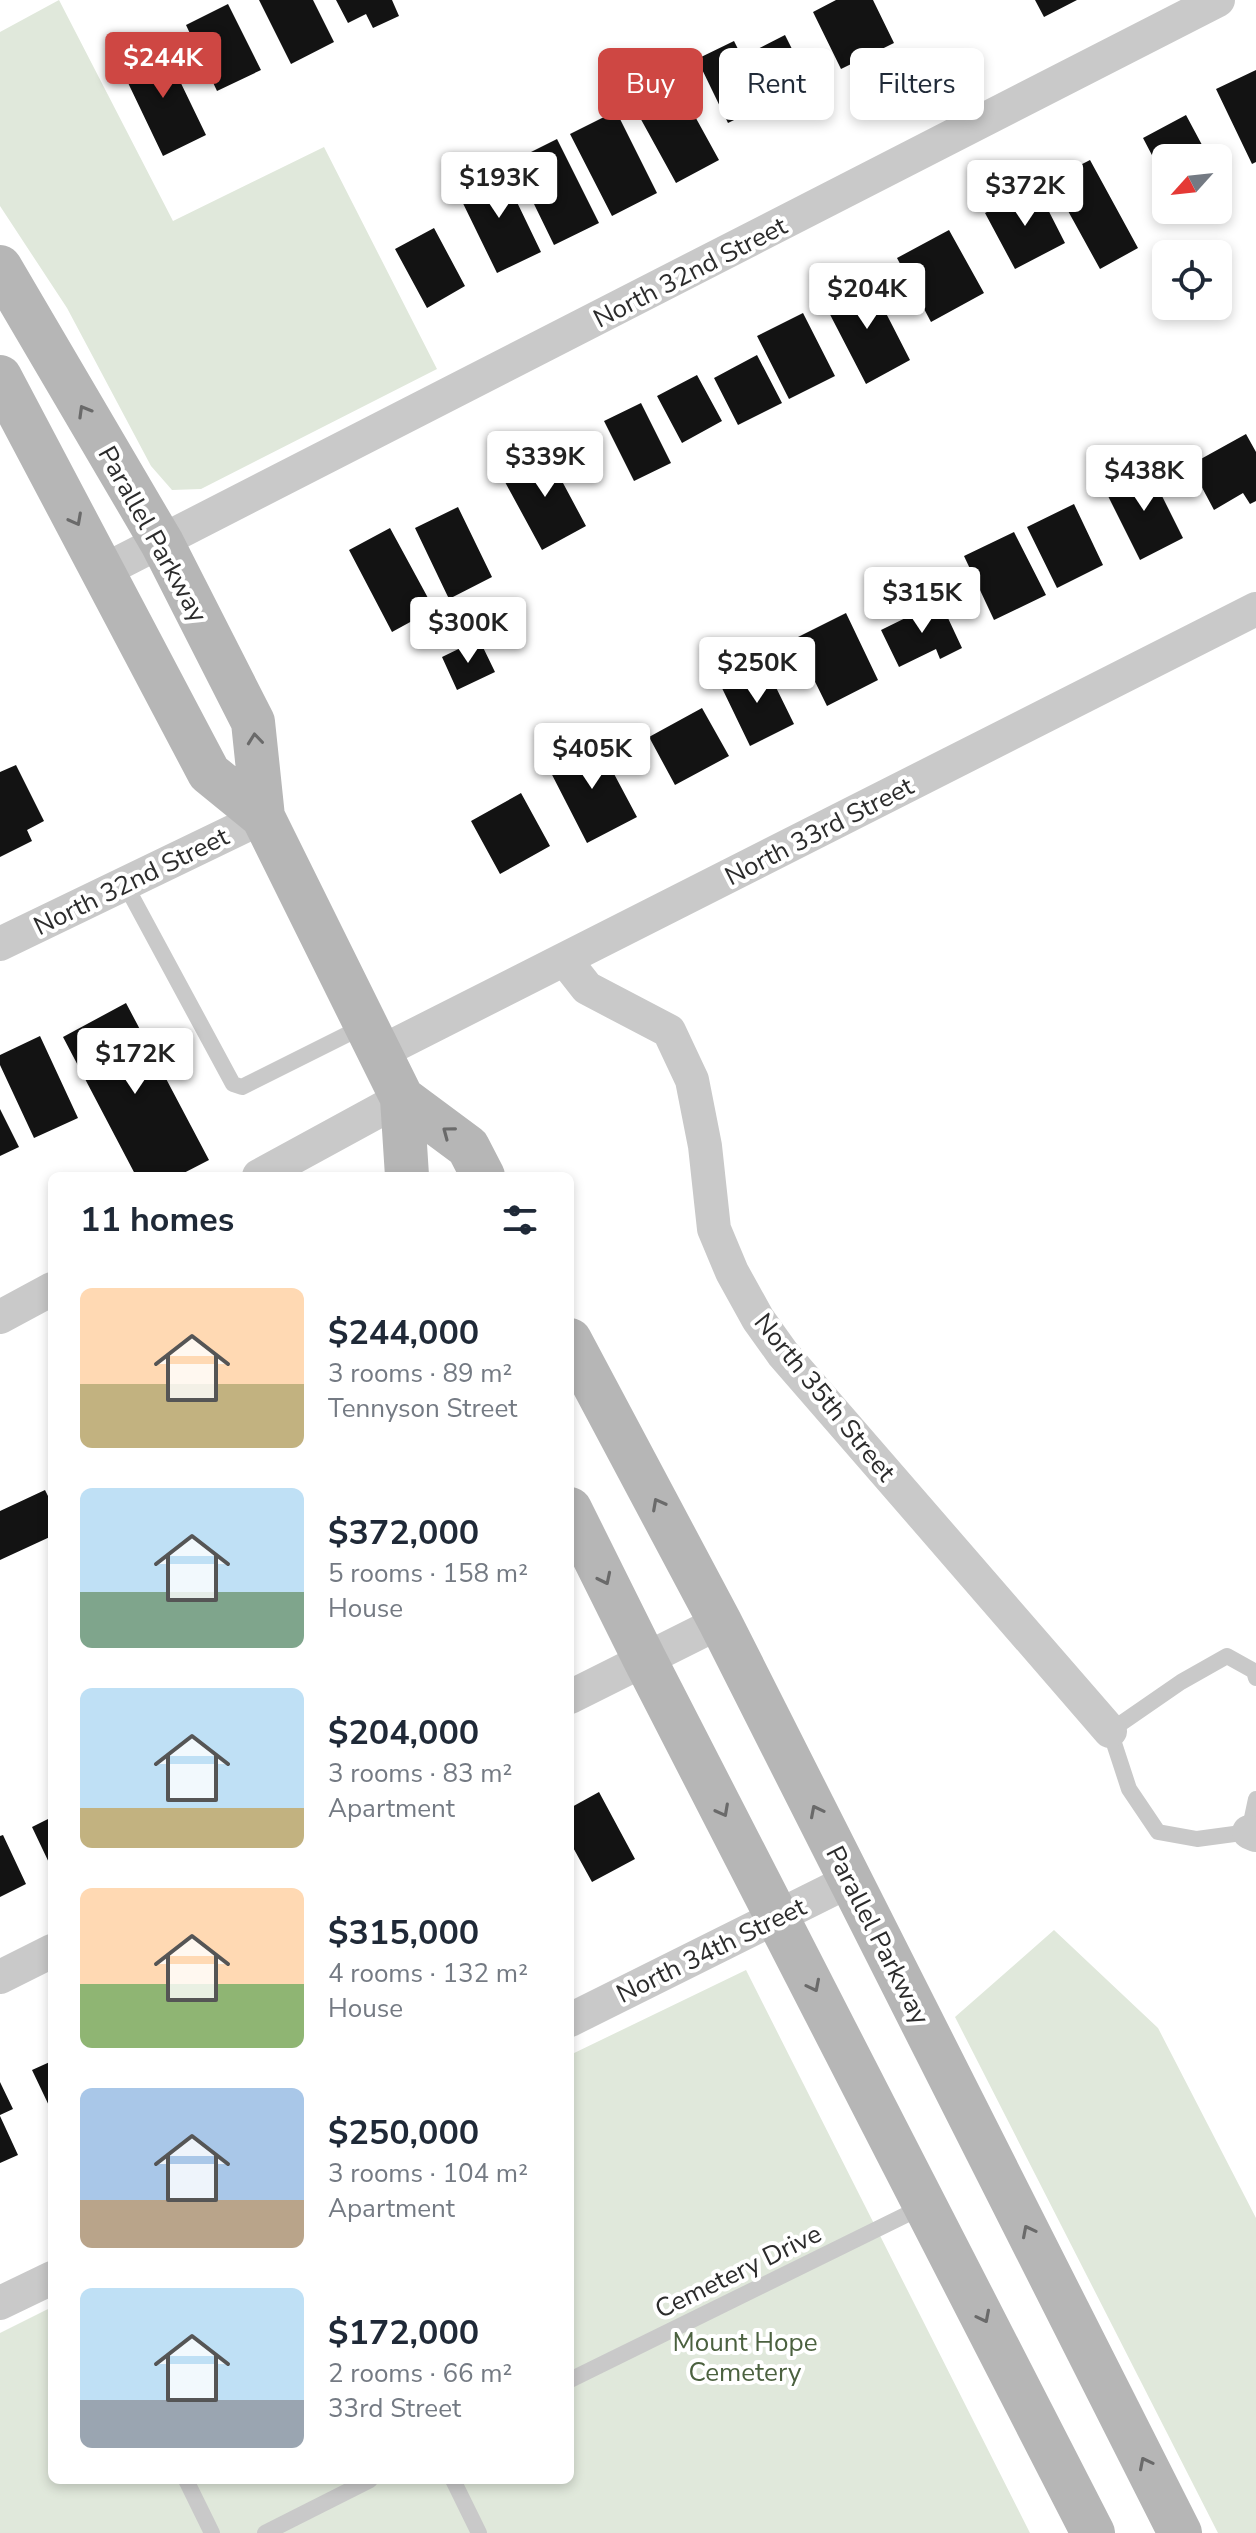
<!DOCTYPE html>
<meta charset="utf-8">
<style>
:root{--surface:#fff;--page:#f2f2f3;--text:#1f2937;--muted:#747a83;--accent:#ce4743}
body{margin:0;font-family:"Nunito Sans",sans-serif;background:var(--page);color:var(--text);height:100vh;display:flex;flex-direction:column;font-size:30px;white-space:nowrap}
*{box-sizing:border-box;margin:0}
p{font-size:26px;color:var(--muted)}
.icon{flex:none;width:44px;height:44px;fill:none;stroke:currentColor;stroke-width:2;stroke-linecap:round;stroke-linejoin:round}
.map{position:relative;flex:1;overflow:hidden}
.sheet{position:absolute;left:48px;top:1172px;width:526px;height:1312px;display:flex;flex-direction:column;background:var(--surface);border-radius:12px;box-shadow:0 4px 12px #0003}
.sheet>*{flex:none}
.guide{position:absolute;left:598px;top:48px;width:538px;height:72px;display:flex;gap:16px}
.needle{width:52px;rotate:243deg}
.buttons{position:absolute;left:1152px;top:144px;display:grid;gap:16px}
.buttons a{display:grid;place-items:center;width:80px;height:80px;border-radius:12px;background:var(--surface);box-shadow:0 4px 12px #0003;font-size:40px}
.price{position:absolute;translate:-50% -68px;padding:0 18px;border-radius:8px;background:#fff;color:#222;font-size:26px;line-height:52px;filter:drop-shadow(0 2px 4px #0008)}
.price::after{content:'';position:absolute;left:50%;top:48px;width:24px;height:18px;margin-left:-12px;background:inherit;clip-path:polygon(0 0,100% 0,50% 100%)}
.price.on{background:var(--accent);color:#fff}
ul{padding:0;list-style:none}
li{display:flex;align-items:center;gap:24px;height:200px;padding:0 32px}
li span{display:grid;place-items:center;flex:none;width:224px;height:160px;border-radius:12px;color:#555}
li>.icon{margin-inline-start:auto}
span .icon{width:96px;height:96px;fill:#fffc;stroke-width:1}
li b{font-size:34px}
h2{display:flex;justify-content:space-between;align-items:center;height:96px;padding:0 32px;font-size:34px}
.tag{padding:0 28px;border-radius:12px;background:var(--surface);box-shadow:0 4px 12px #0003;font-size:28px;line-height:72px}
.tag.on{background:var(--accent);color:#fff}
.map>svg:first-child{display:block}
.green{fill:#e0e8db}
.building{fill:#131313}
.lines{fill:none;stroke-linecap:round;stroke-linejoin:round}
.service{stroke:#c9c9c9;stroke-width:16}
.minor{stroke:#c9c9c9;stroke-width:34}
.secondary{stroke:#b6b6b6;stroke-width:44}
.oneway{stroke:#6a6a6a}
.labels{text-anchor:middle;stroke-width:8;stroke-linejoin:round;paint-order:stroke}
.street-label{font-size:26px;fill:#2c2c2c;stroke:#fff}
.park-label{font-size:26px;fill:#4b613f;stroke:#fff}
</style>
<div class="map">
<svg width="1256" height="2533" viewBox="0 0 1256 2533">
<rect width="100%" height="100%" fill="#fff"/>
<path class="green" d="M59,0l114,221 151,-74 113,222 -236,120 -29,1 -21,-24 -84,-158 -67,-102v-174z
M1054,1930l104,98 98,190v315h-38l-263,-516z
M746,1970l284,563h-1030v-200l52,-26v173h518v-425z"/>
<path class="building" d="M259,0h54l21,42 -43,22z
M336,0h56l7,16 -26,12 -7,-14 -18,9z
M836,0h37l21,43 -53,26 -28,-57z
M1035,0h42l-33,17z
M228,4l33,66 -44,21 -31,-66z
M785,35l24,48 -81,40 -31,-64 37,-18 8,16z
M162,44l44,91 -43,21 -44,-92z
M1256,70v92l-4,2 -36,-75z
M670,71l49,89 -43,23 -49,-89z
M616,111l41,82 -45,23 -42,-82z
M1186,115l23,43h-43v24l-23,-44z
M557,139l42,84 -45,22 -41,-84z
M1090,160l48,88 -38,21 -49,-89z
M500,167l41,85 -44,21 -41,-84z
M1036,186l29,57 -50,26 -30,-56z
M434,228l31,58 -38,22 -32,-59z
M949,230l35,63 -53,29 -34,-64z
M868,278l42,82 -44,24 -43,-83z
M803,313l32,63 -46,23 -32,-63z
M757,355l25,48 -44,22 -24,-47z
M697,375l25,46 -40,22 -25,-47z
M641,403l30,60 -37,18 -30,-60z
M1246,434l10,18v49l-6,3 -7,-11 -29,17 -24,-45z
M549,444l19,36 -5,3 23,43 -44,24 -37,-68 21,-10 -6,-11z
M1147,466l36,72 -43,22 -36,-72z
M1074,504l29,61 -46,23 -30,-61z
M458,507l34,70 -43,22 -34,-71z
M390,528l44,81 -42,23 -43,-82z
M1014,532l32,63 -52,25 -30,-64z
M940,601l22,47 -22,11 -4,-10 -37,18 -18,-37z
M846,613l32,67 -51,26 -33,-67z
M479,639l16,33 -38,18 -15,-33z
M765,665l29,59 -44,22 -29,-60z
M702,708l27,48 -54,29 -26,-48z
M596,740l41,77 -50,26 -40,-78z
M16,765l28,56 -17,9 5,11 -32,16v-85z
M521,793l29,53 -50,28 -29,-53z
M126,1003l83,157 -31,16h-42l-73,-139z
M40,1036l38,82 -44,20 -34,-73v-10z
M0,1109l19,38 -19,9z
M45,1490l7,14v32l-52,24v-49z
M599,1792l36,67 -43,23 -22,-40v-34z
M52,1817v52l-20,-42z
M3,1835l23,49 -26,13v-61z
M52,2061v51l-20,-42z
M0,2082l13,27 -13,6z
M0,2116l18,39 -18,8z"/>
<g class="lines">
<path class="service" d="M125,884l108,200 9,3 124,-62
M1256,1678l-2,-7 -27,-15 -46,26 -71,49 19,58 29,43 39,7 52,-7 7,-33
M570,2380l354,-174
M186,2480l26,53
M453,2480l26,53
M265,2533l105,-53"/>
<path class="minor" d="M103,571l1115,-571
M0,944l263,-127
M565,960l22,28 82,43 23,49 13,66 9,83 18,43 26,47 25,35 327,377
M381,1052l875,-443
M259,1176l143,-78
M0,1317l52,-28
M570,1697l150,-75
M1249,1832l7,3
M0,1977l52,-26
M570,2020l281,-140
M0,2303l52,-25"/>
<path class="secondary" d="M0,267l162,276 91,179 10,95 139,281 5,78
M0,377l209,396 54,44
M402,1098l66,49 15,29
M570,1340l150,282 460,911
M570,1509l75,151 448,873"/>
</g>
<defs><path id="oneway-chevron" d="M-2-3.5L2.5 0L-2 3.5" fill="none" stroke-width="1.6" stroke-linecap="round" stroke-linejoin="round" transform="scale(2)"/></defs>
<g class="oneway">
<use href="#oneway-chevron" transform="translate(84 411) rotate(-120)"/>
<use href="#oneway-chevron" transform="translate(76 520) rotate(62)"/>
<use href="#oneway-chevron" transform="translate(255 739) rotate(-96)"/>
<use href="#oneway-chevron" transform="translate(448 1132) rotate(-143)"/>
<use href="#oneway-chevron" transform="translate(658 1504) rotate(-118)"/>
<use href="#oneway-chevron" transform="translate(605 1579) rotate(64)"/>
<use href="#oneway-chevron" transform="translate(723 1811) rotate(62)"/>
<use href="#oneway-chevron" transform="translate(816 1811) rotate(-117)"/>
<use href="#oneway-chevron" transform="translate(814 1986) rotate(63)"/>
<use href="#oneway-chevron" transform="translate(1028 2231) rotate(-117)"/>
<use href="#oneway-chevron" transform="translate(984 2317) rotate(63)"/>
<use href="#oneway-chevron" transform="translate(1145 2463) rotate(-117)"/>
</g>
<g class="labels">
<g class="street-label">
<text transform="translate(690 272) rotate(-27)" y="9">North 32nd Street</text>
<text transform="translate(153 534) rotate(61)" y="9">Parallel Parkway</text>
<text transform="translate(819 831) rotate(-27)" y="9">North 33rd Street</text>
<text transform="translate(131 881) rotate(-26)" y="9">North 32nd Street</text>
<text transform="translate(825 1397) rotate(51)" y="9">North 35th Street</text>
<text transform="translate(878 1935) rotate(63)" y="9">Parallel Parkway</text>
<text transform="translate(711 1950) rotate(-26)" y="9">North 34th Street</text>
<text transform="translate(738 2271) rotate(-26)" y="9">Cemetery Drive</text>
</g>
<g class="park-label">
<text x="745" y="2351">Mount Hope<tspan x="745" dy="30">Cemetery</tspan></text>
</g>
</g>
</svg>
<div class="buttons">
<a><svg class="needle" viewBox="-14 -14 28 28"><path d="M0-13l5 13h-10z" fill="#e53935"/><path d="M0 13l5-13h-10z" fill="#747a83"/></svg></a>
<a><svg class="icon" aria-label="locate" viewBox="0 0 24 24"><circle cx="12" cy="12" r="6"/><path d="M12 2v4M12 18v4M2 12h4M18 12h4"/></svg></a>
</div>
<b class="price on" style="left:163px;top:100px">$244K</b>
<b class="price" style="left:499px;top:220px">$193K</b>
<b class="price" style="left:1025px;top:228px">$372K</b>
<b class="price" style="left:867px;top:331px">$204K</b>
<b class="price" style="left:545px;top:499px">$339K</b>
<b class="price" style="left:1144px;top:513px">$438K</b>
<b class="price" style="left:922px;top:635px">$315K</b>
<b class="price" style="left:468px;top:665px">$300K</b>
<b class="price" style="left:757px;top:705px">$250K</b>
<b class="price" style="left:592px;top:791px">$405K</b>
<b class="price" style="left:135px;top:1096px">$172K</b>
<div class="guide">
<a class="tag on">Buy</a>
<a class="tag">Rent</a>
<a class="tag">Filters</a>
</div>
<section class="sheet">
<h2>11 homes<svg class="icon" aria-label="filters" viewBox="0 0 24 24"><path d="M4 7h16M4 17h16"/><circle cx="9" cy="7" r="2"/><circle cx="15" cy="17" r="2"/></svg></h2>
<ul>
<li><span style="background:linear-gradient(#ffd9b3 60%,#c2b280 0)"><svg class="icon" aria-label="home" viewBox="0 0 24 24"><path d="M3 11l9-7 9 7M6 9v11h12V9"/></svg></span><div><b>$244,000</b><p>3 rooms · 89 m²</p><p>Tennyson Street</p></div></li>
<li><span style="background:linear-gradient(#bfe0f5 65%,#7fa58c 0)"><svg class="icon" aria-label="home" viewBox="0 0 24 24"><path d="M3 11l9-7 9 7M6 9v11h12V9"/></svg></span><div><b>$372,000</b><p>5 rooms · 158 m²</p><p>House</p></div></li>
<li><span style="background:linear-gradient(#bfe0f5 75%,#c2b280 0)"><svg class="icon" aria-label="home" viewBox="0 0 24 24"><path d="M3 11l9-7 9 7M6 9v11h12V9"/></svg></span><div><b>$204,000</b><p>3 rooms · 83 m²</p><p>Apartment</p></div></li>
<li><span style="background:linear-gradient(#ffd9b3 60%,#8fb573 0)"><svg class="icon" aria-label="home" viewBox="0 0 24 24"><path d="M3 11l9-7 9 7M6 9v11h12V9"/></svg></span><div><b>$315,000</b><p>4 rooms · 132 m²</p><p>House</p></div></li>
<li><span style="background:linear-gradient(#a9c7e8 70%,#b9a48a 0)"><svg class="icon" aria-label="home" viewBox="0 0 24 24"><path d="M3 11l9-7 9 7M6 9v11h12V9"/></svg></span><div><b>$250,000</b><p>3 rooms · 104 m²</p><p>Apartment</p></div></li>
<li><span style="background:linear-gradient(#bfe0f5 70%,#9aa5b1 0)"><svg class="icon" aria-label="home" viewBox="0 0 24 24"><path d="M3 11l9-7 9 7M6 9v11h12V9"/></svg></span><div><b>$172,000</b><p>2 rooms · 66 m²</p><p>33rd Street</p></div></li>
</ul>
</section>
</div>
